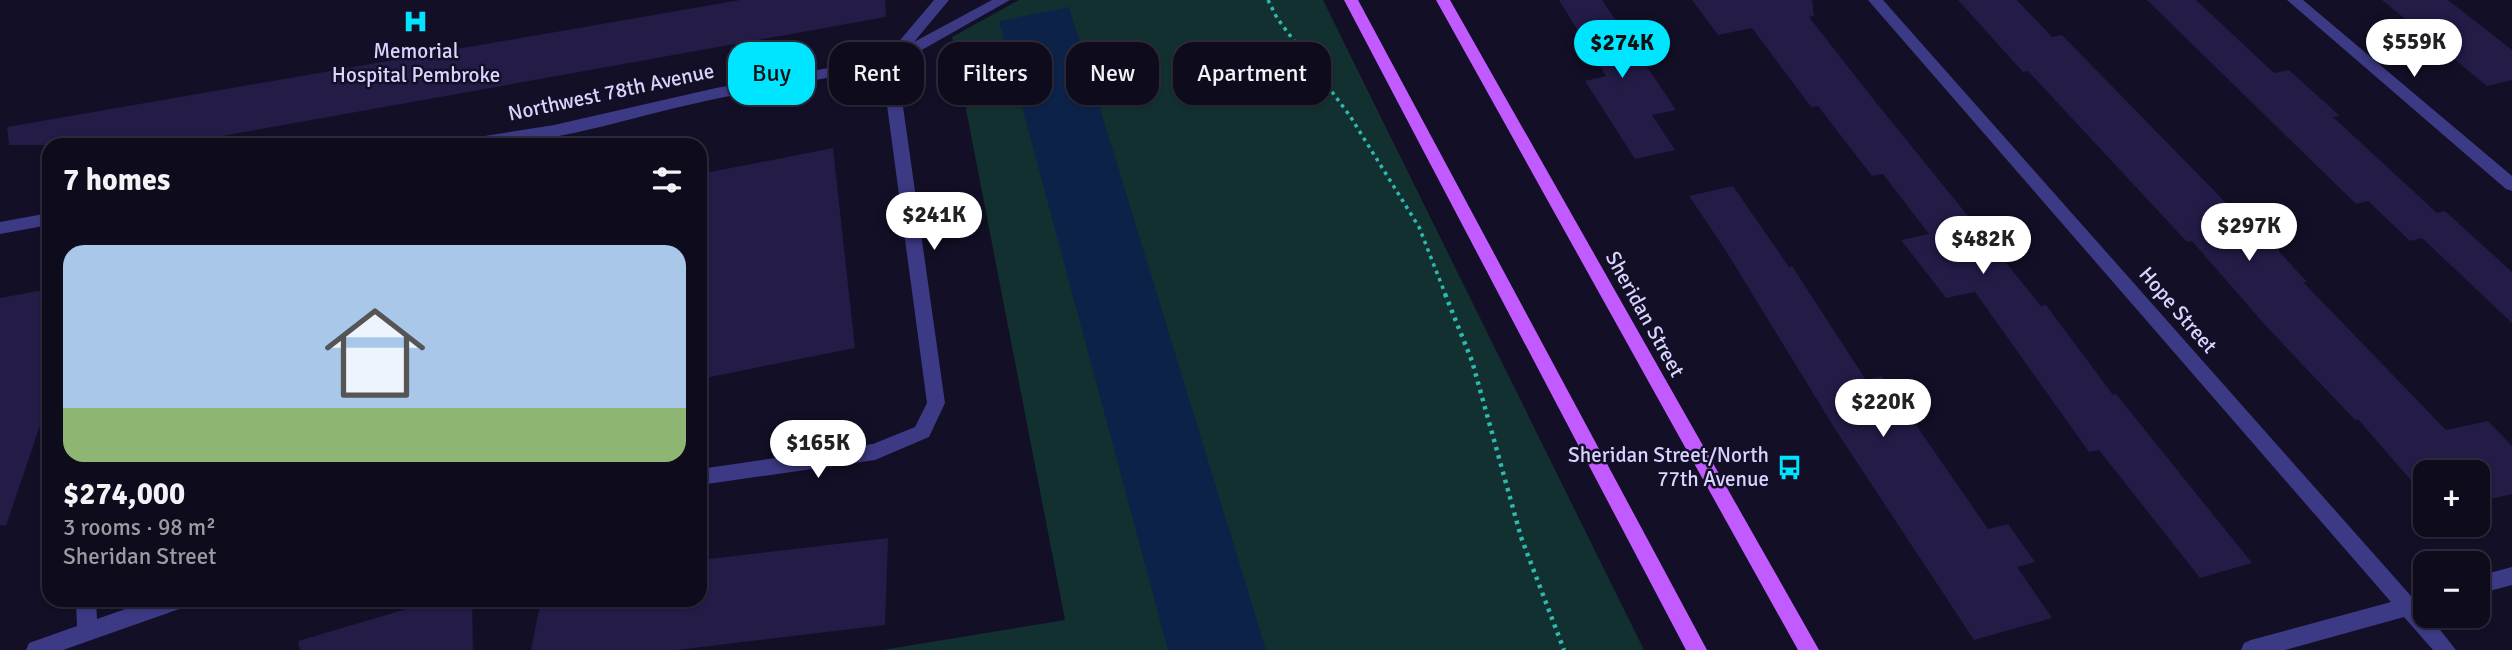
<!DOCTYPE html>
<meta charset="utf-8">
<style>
:root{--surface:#0e0b1c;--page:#1c1929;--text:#f1f3f6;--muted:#9b9ba3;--line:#2e2b3b;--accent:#00e5ff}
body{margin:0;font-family:Signika,sans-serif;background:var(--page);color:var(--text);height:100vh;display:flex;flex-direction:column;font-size:26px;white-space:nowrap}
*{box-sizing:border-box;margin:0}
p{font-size:23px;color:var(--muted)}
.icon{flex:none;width:38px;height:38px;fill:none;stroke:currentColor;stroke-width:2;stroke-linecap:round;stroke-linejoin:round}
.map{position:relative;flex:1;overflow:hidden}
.side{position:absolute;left:42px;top:138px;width:665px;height:469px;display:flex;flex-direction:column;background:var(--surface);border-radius:21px;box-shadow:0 2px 5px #0004,0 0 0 2px var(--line)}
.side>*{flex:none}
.guide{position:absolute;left:728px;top:42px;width:665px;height:63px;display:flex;gap:14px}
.buttons{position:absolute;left:2413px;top:460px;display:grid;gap:14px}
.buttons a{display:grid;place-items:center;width:77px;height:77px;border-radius:14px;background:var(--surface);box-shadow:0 2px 5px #0004,0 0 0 2px var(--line);font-size:35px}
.price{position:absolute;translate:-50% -60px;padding:0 16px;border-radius:24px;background:#fff;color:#222;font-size:23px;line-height:46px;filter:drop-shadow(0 2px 4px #0008)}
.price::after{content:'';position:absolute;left:50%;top:42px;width:21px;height:16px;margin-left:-10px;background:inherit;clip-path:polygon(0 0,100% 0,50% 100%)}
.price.active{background:var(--accent);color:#111}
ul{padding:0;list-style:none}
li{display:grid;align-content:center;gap:14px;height:371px;padding:0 21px}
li+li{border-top:2px solid var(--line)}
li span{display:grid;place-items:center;height:217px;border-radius:21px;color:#555}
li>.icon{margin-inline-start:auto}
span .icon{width:126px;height:126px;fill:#fffc;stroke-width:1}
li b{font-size:30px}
h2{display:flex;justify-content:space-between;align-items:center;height:84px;padding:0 21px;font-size:30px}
.tag{padding:0 24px;border-radius:21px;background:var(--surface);box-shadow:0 2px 5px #0004,0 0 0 2px var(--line);font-size:24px;line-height:63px}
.tag.active{background:var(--accent);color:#111}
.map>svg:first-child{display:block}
.green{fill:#12302f}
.water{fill:#0c2248}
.building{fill:#241b47}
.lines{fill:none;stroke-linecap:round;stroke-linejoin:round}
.path-far1{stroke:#2fb8b0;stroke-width:3.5;stroke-dasharray:3.5 4.5;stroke-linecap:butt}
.path{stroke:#2fb8b0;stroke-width:4.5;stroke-dasharray:3.5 5;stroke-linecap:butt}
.street{fill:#3d3a85;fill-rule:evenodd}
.primary{fill:#c25bff;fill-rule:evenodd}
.labels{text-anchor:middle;stroke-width:5;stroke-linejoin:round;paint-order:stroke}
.poi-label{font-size:21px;fill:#d9d4ff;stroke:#130f26}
.street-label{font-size:21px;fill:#d9d4ff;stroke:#130f26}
</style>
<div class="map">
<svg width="2512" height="650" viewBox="0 0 2512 650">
<rect width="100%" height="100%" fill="#130f26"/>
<path class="green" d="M1019,0h304l321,650h-762l183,-30 -113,-583z"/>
<path class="water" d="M1069,7l197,643h-98l-169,-629z"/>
<path class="building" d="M740,0h145l1,17 -714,128h-163l-2,-18z
M1559,0h43l74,110 -24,5 23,35 -40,9 -50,-78 21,-5z
M1692,0h120l2,16 -5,1 65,83 167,206 5,-1 67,90 3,-1 136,169 -52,15 -101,-128 -10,2 -114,-160 -29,6 -45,-58 28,-6 -46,-60 -11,2 -54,-70 -7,1 -59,-79 -34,7z
M1958,0h59l35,37 10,-2 210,215 5,-1 30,33h-4l143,148 42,-9 24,25v48l-34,8v-30h-52v26l-68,-79 -3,1 -90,-95 -73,-84 -5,1 -159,-171 -5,1z
M2147,0h49l78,73 15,-3 51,46 -7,1 104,96 8,-2 67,61v51l-90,-85 -12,3 -42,-40 -12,3z
M2382,0h66l64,50v30l-25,6z
M833,148l22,200 -155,31v-205z
M1733,186l56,81 3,-1 74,114 16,-4 106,153 20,-5 27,38 -18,5 35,51 -78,22 -139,-211 -109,-178 -37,-55z
M49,289v110l-43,127 -6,-1v-227z
M888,538l-3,87 -208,25h-146l10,-50h159v-40z
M437,600h35l1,50h-173l-2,-9z"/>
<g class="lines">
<path class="path-far1" d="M1268,0l9,18 73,98 69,111 27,69"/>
<path class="path" d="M1445,294l27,67 49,176 43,113"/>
<path class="street" d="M934,0h15l-35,42 78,-42h18l-113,64 48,339 -16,34 -54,23 -175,25v-16l173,-25 42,-17 12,-24 -45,-335c-64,12 -130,22 -194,37 -74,17 -153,44 -230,40l8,-6 88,-14 162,-37 169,-30z
M1868,0h15l528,596 15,-4v24h3l27,34h-23l-29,-33 -119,33h-44l3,-7 7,-3 140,-38z
M2287,0h16l209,176v15l-6,-2z
M49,213v12l-49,9v-12z
M2512,567v18l-34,9v-18z
M76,600h20l1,19 54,-19h37l-3,7 -122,43h-37l3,-7 48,-17z"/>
<path class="primary" d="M1344,0h14l349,650h-21z
M1436,0h14l369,650h-21z"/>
</g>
<defs>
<symbol id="hospital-bare" viewBox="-9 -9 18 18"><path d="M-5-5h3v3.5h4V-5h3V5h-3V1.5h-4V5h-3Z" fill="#00e5ff" stroke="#130f26" stroke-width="2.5" paint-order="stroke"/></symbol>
<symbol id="bus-bare" viewBox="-9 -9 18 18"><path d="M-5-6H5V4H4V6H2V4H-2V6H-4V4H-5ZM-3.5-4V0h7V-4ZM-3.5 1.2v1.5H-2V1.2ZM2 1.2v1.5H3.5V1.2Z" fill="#00e5ff" stroke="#130f26" stroke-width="2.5" paint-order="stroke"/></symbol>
</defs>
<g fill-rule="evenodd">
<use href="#hospital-bare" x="398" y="4" width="35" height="35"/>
<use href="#bus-bare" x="1772" y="450" width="35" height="35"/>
</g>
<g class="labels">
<g class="poi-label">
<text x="416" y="58">Memorial<tspan x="416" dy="24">Hospital Pembroke</tspan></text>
<text x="1769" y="462" text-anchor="end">Sheridan Street/North<tspan x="1769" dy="24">77th Avenue</tspan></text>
</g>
<g class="street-label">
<text transform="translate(611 92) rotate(-12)" y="7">Northwest 78th Avenue</text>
<text transform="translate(2178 310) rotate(49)" y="7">Hope Street</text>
<text transform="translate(1645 314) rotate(61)" y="7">Sheridan Street</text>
</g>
</g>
</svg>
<div class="buttons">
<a>+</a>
<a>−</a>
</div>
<b class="price" style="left:2414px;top:79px">$559K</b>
<b class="price active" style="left:1622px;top:80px">$274K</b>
<b class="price" style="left:934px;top:252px">$241K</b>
<b class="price" style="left:2249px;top:263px">$297K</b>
<b class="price" style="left:1983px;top:276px">$482K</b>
<b class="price" style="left:1883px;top:439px">$220K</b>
<b class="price" style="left:818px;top:480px">$165K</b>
<div class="guide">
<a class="tag active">Buy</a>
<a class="tag">Rent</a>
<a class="tag">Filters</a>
<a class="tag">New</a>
<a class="tag">Apartment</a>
</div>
<section class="side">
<h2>7 homes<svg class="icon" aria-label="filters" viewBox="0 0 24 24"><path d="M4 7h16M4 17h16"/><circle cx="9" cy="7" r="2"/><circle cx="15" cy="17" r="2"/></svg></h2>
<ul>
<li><span style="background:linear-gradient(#a9c7e8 75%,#8fb573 0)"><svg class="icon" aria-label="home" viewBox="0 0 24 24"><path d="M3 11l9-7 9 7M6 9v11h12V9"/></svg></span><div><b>$274,000</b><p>3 rooms · 98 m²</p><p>Sheridan Street</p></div></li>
</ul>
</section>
</div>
